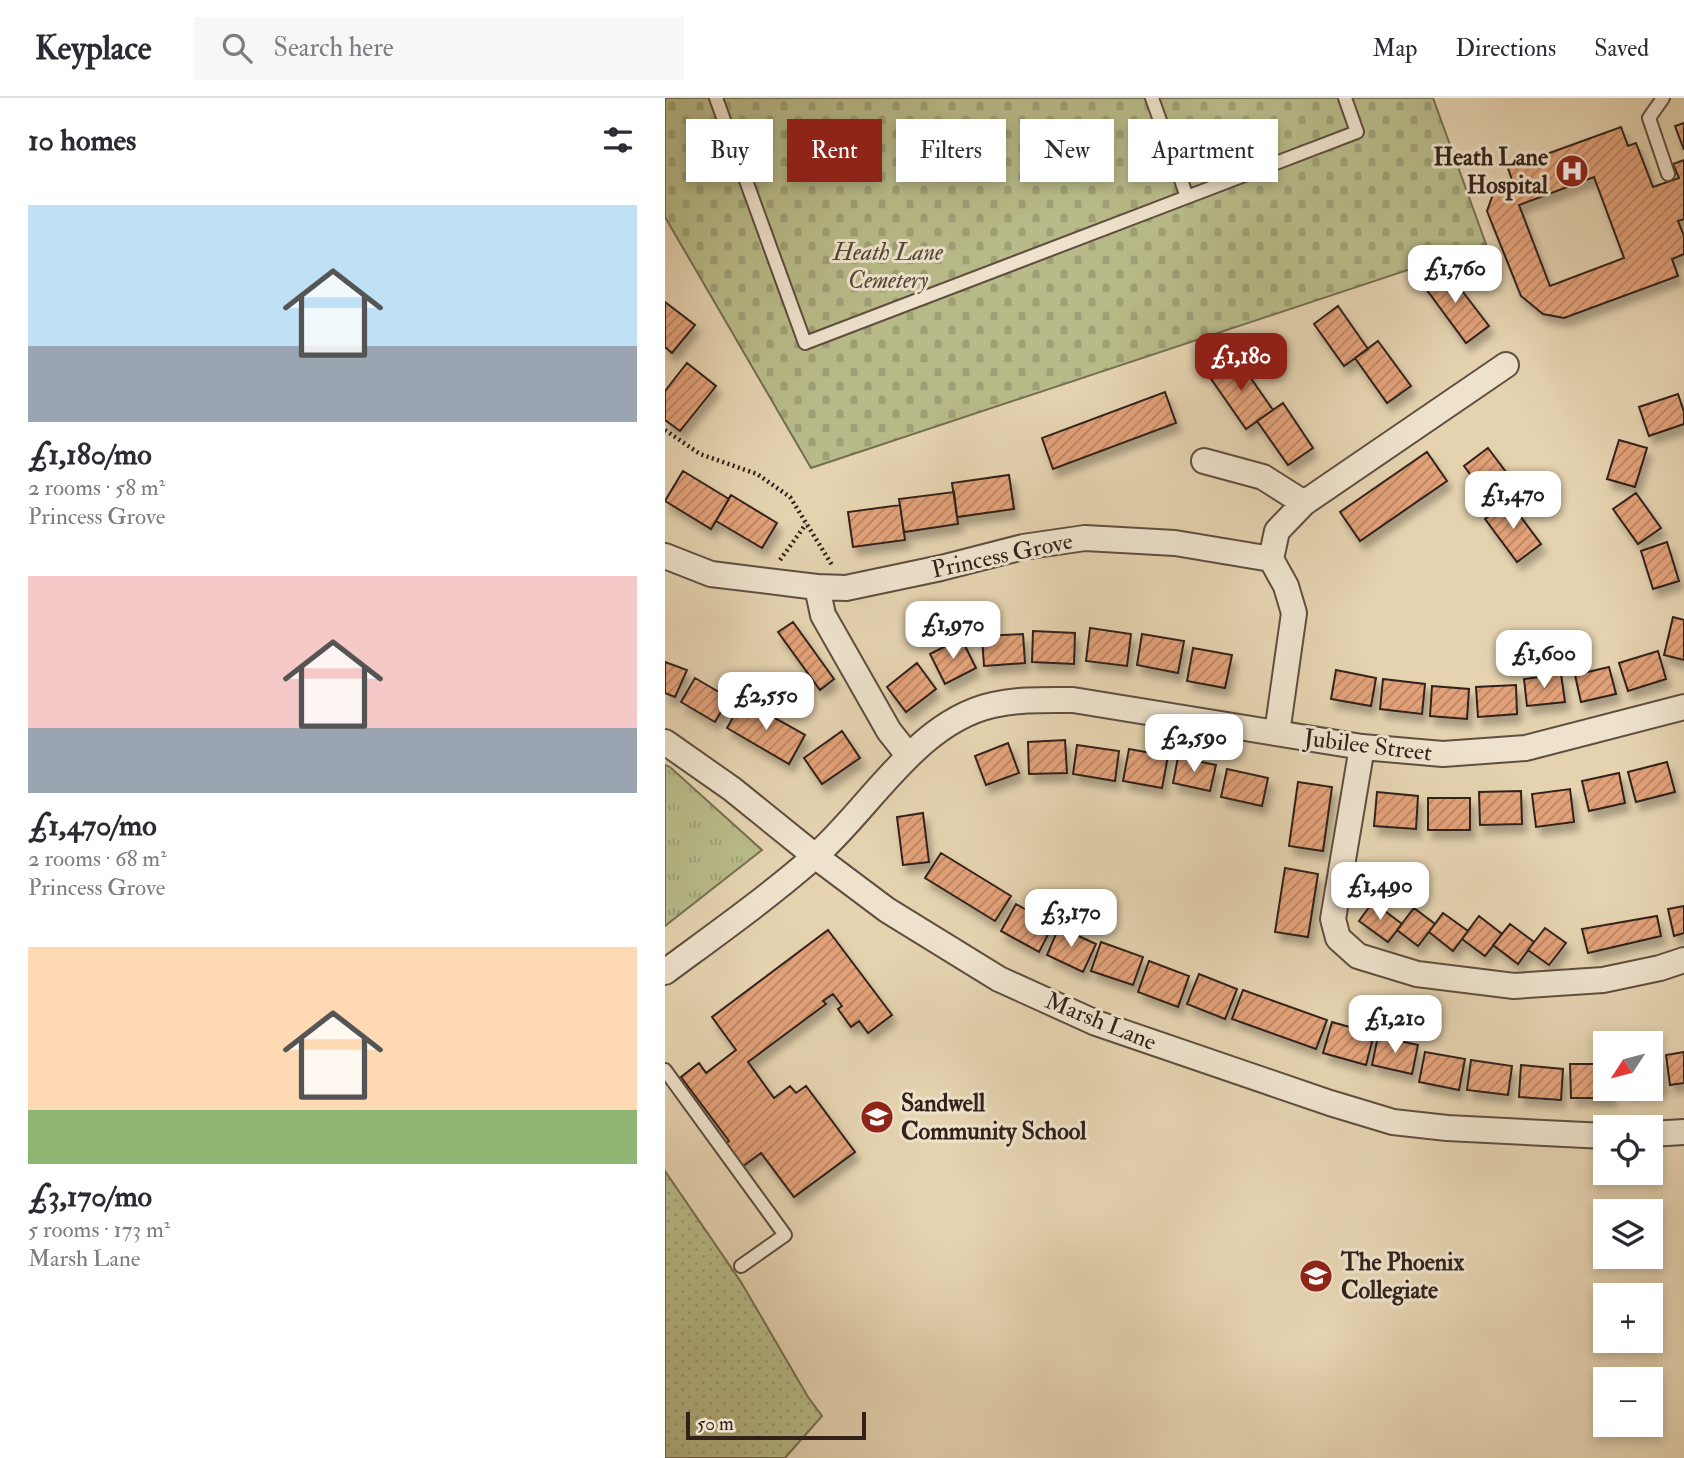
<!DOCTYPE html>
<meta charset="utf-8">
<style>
:root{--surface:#fff;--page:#f7f7f7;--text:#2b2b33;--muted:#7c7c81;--line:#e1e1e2;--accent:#8f2418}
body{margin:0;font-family:"IM FELL Double Pica",serif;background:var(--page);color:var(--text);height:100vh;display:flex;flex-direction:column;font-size:26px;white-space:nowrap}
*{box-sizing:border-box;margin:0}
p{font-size:23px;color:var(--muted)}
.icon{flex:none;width:38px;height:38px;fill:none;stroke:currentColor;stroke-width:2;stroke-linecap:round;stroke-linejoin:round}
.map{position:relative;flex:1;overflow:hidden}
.panel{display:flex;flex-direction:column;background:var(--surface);width:665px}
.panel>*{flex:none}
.guide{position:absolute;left:21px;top:21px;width:665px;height:63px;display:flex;gap:14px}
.needle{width:46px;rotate:234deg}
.fabs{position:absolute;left:928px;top:933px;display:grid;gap:14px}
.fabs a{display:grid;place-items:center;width:70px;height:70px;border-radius:0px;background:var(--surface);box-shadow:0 4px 10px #0003;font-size:35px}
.scale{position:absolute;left:21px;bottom:18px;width:180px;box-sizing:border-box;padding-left:7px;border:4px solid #32211a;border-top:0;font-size:19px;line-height:24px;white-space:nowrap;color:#32211a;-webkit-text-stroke:5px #eee2cc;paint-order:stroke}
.price{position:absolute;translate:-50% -60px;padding:0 16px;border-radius:14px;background:#fff;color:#222;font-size:23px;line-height:46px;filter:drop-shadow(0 2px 4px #0008)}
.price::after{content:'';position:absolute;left:50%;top:42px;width:21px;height:16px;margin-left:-10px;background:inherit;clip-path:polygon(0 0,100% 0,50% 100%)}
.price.active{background:var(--accent);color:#fff}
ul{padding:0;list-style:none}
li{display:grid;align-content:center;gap:14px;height:371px;padding:0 28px}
li span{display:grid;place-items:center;height:217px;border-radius:0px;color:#555}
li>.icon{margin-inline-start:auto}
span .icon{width:126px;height:126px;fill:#fffc;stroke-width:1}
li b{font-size:30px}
h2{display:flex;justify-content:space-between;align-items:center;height:84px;padding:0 28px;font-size:30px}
.tag{padding:0 24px;border-radius:0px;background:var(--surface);box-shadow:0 4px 10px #0003;font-size:24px;line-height:63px}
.tag.active{background:var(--accent);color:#fff}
header{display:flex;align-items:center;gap:42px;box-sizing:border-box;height:98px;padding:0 35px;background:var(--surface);border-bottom:2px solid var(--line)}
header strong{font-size:33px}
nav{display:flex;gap:38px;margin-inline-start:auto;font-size:24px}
.search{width:490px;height:63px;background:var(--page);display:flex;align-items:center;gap:18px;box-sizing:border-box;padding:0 24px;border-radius:0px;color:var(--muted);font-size:26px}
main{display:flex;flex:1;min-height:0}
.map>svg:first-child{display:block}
.grass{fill:url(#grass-dots);stroke:#756e52;stroke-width:2}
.cemetery{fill:url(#cemetery-stones);stroke:#756e52;stroke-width:2}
.park{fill:url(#park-tufts);stroke:#756e52;stroke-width:2}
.building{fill:url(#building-hatch);stroke:#32211a;stroke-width:2;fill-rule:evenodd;filter:url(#shadow)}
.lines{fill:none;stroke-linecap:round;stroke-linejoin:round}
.lane-casing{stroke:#5f4e40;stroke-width:16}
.street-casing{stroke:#5f4e40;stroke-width:28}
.path{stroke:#32211a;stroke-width:4.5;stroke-dasharray:2 3.5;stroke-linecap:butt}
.lane{stroke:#eee2cc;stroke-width:12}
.street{stroke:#eee2cc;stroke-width:24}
.labels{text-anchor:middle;stroke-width:6;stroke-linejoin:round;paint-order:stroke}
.poi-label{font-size:24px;font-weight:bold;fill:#32211a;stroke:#eee2cc;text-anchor:start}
.park-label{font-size:24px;font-style:italic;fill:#544836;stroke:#eee2cc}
.street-label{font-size:24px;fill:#32211a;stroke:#eee2cc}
</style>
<header>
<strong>Keyplace</strong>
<div class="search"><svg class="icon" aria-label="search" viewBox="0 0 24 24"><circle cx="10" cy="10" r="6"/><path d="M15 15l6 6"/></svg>Search here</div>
<nav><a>Map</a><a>Directions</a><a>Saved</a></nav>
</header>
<main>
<section class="panel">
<h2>10 homes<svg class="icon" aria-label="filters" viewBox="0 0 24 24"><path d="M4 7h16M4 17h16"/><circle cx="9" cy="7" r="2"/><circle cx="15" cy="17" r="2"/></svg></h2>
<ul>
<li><span style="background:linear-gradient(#bfe0f5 65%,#9aa5b1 0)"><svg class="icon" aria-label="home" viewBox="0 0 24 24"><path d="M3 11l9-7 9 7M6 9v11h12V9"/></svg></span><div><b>£1,180/mo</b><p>2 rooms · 58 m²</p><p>Princess Grove</p></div></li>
<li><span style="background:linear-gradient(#f6c9c9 70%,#9aa5b1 0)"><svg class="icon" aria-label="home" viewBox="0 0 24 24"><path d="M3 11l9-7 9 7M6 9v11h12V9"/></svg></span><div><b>£1,470/mo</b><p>2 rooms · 68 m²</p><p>Princess Grove</p></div></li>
<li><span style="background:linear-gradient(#ffd9b3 75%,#8fb573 0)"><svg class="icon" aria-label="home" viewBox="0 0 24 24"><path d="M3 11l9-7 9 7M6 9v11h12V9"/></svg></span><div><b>£3,170/mo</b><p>5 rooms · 173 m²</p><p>Marsh Lane</p></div></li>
</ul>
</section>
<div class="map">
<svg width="1019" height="1360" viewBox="0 0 1019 1360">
<defs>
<pattern id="grass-dots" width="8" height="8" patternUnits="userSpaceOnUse" patternTransform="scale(1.75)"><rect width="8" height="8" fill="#b8bb89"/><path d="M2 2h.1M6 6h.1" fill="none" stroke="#9fa076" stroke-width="1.8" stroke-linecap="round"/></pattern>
<pattern id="cemetery-stones" width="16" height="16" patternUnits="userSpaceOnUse" patternTransform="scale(1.75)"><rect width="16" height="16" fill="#b8bb89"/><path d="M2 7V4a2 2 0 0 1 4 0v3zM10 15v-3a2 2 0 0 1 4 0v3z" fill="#9fa076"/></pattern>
<pattern id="park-tufts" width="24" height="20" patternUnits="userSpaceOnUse" patternTransform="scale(1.75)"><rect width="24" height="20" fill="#b8bb89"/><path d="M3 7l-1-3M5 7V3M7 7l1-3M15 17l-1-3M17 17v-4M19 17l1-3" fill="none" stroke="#9fa076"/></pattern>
<pattern id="building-hatch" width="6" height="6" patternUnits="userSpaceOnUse" patternTransform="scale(1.75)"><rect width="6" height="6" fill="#e2a179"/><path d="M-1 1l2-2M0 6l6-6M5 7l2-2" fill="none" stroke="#b88362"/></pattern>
<filter id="shadow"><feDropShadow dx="4.5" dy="8" stdDeviation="3.5" flood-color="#0004"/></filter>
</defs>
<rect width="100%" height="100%" fill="#e5d3b0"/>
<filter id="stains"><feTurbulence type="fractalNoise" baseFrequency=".00286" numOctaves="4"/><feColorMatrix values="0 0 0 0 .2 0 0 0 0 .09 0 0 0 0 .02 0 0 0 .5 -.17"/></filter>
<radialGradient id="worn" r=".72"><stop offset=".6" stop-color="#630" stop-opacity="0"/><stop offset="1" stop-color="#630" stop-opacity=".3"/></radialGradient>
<path class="grass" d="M0,1073l76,111 67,115 14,19 -37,42h-120z"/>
<path class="cemetery" d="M0,0h768l53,146 -675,224 -146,-251z"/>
<path class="park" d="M0,667l5,2 92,83 -97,76z"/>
<path class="building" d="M1019,25v27l-9,-24z
M956,29l7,19 8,-3 17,44 26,-9 -6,-14 11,-4v59l-6,2 6,15v18l-12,5 6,17 -114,42 -21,-4 -22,-18 -34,-85 9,-25 16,-6 -4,-12zM929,79l30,81 -74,28 -31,-81z
M778,168l46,60 -23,17 -45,-61z
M0,204l30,23 -23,28 -7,-6z
M673,208l30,43 -24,17 -30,-42z
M713,243l33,45 -24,17 -32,-45z
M571,259l37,53 -27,19 -37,-53z
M22,265l29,23 -36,45 -15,-11v-29z
M500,294l11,31 -123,46 -11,-31z
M1013,296l6,18v12l-35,12 -10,-29z
M618,305l30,45 -25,17 -31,-44z
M954,342l28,8 -12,39 -28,-8z
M823,350l33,44 -24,18 -33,-44z
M762,354l20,29 -87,60 -20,-29z
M18,373l46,28 -18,30 -46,-28z
M344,377l5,34 -57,8 -5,-34z
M289,394l4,32 -54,8 -5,-33z
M971,395l25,35 -23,16 -25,-35z
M66,397l46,28 -15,25 -46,-27z
M844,403l32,43 -24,18 -32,-43z
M235,407l5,35 -52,7 -5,-35z
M1002,444l12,39 -26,8 -12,-38z
M1008,519l11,3v40l-20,-5z
M128,524l41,57 -14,11 -42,-58z
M425,530l41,6 -4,32 -41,-5z
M368,533l42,2 -1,31 -42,-2z
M358,536l2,29 -41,3 -2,-30z
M477,536l42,7 -6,32 -41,-8z
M296,540l15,30 -31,16 -15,-30z
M528,550l39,7 -7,33 -38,-7z
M993,553l8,28 -38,12 -9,-28z
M0,564l22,8 -12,27 -10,-4z
M252,565l19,26 -30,23 -19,-25z
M944,569l7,27 -35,8 -6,-27z
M671,572l40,8 -5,28 -40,-7z
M896,576l4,28 -38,4 -3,-27z
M30,580l34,20 -14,24 -34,-20z
M718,581l42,5 -3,30 -42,-5z
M851,587l1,29 -39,3 -2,-30z
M767,588l37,3 -2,30 -37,-3z
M78,602l62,35 -16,29 -62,-36z
M177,633l18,27 -38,26 -18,-26z
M400,642l2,33 -38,1 -1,-32z
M343,645l11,30 -33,12 -11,-29z
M412,647l42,6 -4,30 -42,-7z
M464,651l39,7 -6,32 -39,-7z
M513,659l38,8 -6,26 -37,-8z
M1002,664l8,30 -39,10 -8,-30z
M562,671l41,9 -6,28 -41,-9z
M954,675l6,30 -36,8 -7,-30z
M633,684l34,5 -9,64 -34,-5z
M905,691l4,33 -38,5 -4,-33z
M856,693l1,33 -42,1 -1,-33z
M712,694l41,4 -2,33 -42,-3z
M763,700h42v32h-42z
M258,715l6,49 -26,3 -6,-48z
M276,755l70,43 -16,25 -70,-43z
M620,770l33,6 -10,63 -33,-5z
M708,804l29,22 -14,18 -29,-21z
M351,806l37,21 -14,27 -38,-21z
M1019,808v27l-10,3 -6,-27z
M749,810l21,16 -17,22 -21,-16z
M778,815l25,18 -15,20 -24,-19z
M814,818l23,18 -17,22 -23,-17z
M992,818l4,20 -73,17 -6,-24z
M845,826l24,18 -16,22 -25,-19z
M394,829l37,17 -13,28 -36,-17z
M880,830l21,15 -17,22 -21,-15z
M163,832l64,85 -24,18 -9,-12 -8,6 -13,-18 4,-3 -9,-12 -10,7 3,3 -78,58 26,36 16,-12 6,7 10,-7 49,66 -61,45 -33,-44 -19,14 -17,-23 4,-3 -48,-64 18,-14 7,10 30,-23 -24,-33z
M436,844l42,15 -10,28 -42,-14z
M484,863l40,15 -11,31 -40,-15z
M534,876l38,15 -12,30 -38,-15z
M578,892l84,30 -11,29 -84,-30z
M667,924l42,12 -8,31 -43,-12z
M713,938l40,9 -6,29 -40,-9z
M760,954l40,7 -6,31 -40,-8z
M1019,954v31l-14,2 -4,-30z
M995,957l2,33 -40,3v-3h28v-32z
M806,962l41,6 -4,29 -41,-5z
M905,966h35v24h6l1,10h-41z
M856,967l42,4 -2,31 -42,-3z"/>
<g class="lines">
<defs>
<path id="lane" d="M51,0l89,245 552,-211 -12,-34
M487,0l35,99
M998,0l-14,20 19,56
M0,972l120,165 -44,31"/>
<path id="street" d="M539,363l59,16 41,26
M0,458l46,18 106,13
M606,461l6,-28 27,-28 202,-138
M0,644l67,47 83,67 72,54 112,69 97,44 234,80 63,19 54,6 158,8
M697,649l-29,172 5,19 20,18 59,18 97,12 89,-6 57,-12 24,-8
M243,657l-19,-24 -66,-116 -6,-28 29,1 95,-20 82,-21 62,-9 90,5 96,16 15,27 8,27 -17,120
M0,874c50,-37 101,-73 148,-114 56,-48 103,-136 180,-153 26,-6 53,-5 80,-5l289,47 81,7 83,-6 158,-41
M985,1036l34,-2"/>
</defs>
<use href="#lane" class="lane-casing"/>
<use href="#street" class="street-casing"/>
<path class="path" d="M0,332l35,24 57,20 33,23 42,68
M115,462l26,-36"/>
<use href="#lane" class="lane"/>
<use href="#street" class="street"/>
</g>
<defs>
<symbol id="hospital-disc" viewBox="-11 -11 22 22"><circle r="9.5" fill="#8f2418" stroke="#eee2cc"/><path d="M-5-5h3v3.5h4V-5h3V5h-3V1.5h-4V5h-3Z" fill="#fff"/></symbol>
<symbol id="school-disc" viewBox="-11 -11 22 22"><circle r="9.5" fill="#8f2418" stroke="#eee2cc"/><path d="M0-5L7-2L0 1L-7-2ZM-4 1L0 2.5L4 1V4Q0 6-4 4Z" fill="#fff"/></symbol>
</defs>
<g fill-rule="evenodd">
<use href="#hospital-disc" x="888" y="54" width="38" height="38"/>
<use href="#school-disc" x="193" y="1000" width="38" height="38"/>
<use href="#school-disc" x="632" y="1159" width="38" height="38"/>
</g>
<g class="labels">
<g class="poi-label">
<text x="883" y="67" text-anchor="end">Heath Lane<tspan x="883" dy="28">Hospital</tspan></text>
<text x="236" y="1013">Sandwell<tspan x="236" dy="28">Community School</tspan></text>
<text x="676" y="1172">The Phoenix<tspan x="676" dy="28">Collegiate</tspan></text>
</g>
<g class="park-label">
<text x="223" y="162">Heath Lane<tspan x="223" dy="28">Cemetery</tspan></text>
</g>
<g class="street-label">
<text transform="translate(337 457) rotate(-12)" y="8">Princess Grove</text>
<text transform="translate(703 647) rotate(7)" y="8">Jubilee Street</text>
<text transform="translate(436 923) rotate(22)" y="8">Marsh Lane</text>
</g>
</g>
<rect width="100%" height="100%" filter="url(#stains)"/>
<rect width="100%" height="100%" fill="url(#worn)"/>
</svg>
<div class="fabs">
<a><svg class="needle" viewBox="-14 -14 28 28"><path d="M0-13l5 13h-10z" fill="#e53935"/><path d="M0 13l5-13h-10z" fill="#7c7c81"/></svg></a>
<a><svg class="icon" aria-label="locate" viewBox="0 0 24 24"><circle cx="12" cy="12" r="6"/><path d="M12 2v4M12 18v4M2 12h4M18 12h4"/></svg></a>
<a><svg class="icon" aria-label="layers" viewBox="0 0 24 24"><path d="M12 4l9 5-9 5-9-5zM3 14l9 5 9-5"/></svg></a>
<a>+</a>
<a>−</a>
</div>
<div class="scale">50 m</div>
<b class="price" style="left:790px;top:207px">£1,760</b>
<b class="price active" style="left:576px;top:295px">£1,180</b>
<b class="price" style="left:848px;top:433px">£1,470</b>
<b class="price" style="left:288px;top:563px">£1,970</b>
<b class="price" style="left:879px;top:592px">£1,600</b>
<b class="price" style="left:101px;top:634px">£2,550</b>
<b class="price" style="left:529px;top:676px">£2,590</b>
<b class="price" style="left:715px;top:824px">£1,490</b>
<b class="price" style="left:406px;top:851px">£3,170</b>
<b class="price" style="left:730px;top:957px">£1,210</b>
<div class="guide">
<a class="tag">Buy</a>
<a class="tag active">Rent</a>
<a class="tag">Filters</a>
<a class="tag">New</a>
<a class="tag">Apartment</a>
</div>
</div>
</main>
